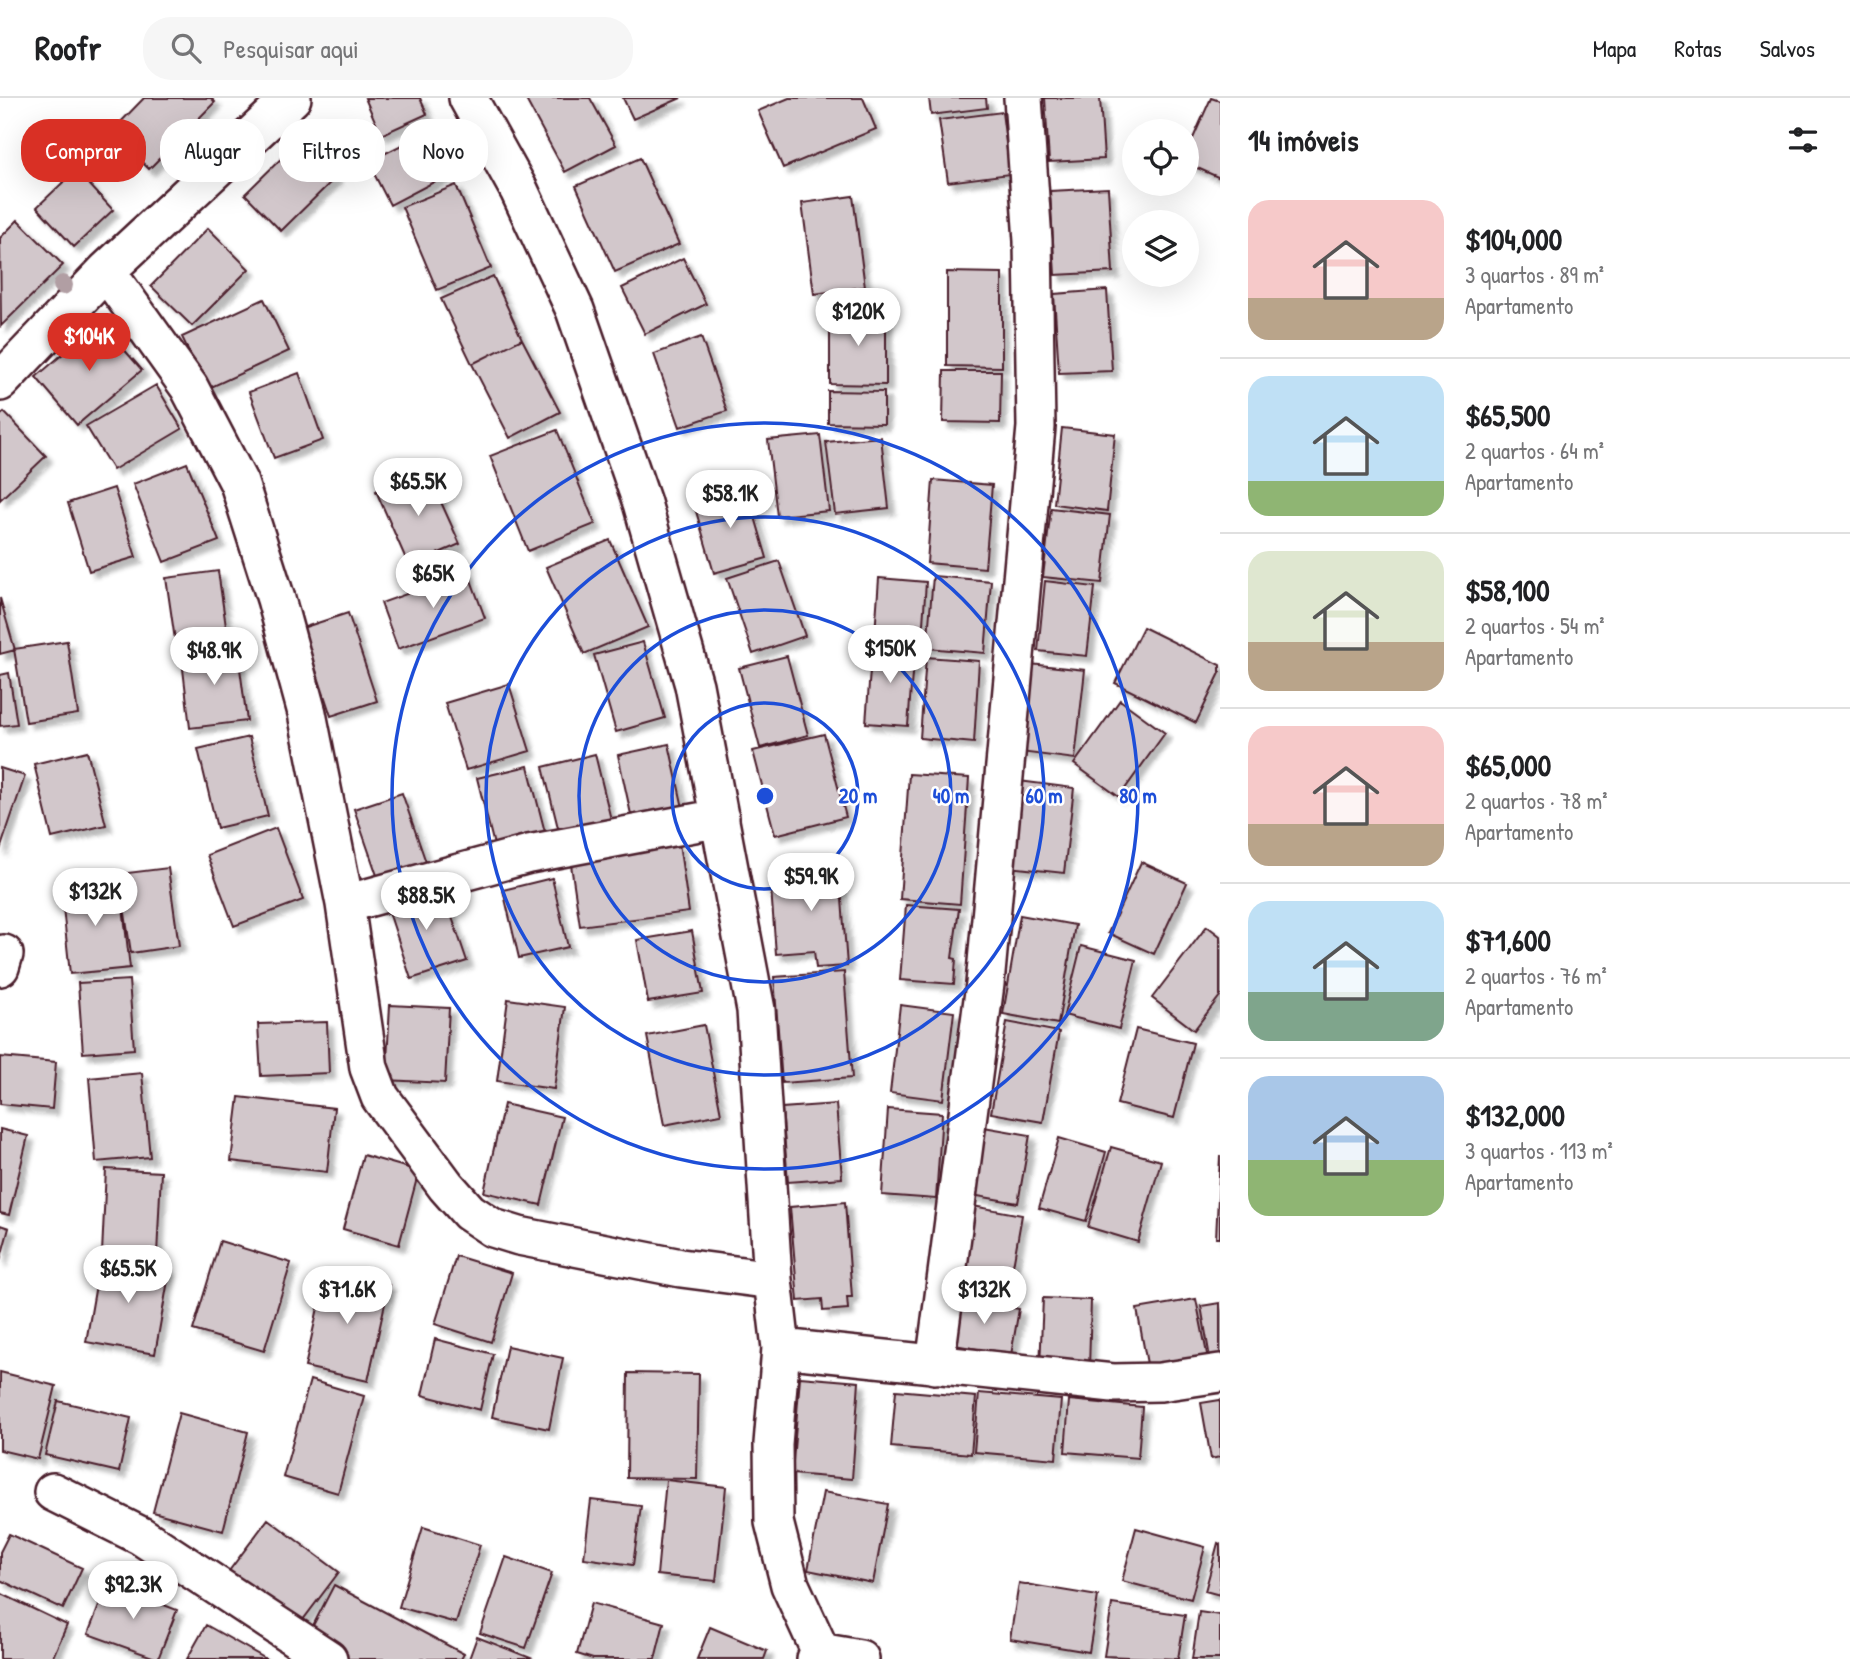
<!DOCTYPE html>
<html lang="pt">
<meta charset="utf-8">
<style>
:root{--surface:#fff;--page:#f6f6f6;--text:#202124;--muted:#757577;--line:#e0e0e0;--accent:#d93025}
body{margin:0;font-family:"Patrick Hand",sans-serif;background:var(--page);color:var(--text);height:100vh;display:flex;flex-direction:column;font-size:26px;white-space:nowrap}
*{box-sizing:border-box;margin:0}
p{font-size:23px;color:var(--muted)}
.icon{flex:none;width:38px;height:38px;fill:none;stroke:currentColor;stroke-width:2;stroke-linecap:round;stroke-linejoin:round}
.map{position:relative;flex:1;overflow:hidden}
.sheet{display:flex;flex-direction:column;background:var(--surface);width:630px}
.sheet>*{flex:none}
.hud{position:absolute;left:21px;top:21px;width:665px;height:63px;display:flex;gap:14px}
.fabs{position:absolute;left:1122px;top:21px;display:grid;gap:14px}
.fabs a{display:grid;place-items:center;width:77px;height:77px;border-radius:50%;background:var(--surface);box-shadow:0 7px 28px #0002;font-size:35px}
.price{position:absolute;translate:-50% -60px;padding:0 16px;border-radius:24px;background:#fff;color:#222;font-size:23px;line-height:46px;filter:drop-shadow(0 2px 4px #0008)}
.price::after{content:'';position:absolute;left:50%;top:42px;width:21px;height:16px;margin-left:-10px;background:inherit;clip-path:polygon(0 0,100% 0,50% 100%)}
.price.current{background:var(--accent);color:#fff}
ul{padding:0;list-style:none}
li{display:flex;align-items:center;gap:21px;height:175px;padding:0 28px}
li+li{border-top:2px solid var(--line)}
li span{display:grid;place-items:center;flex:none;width:196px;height:140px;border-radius:21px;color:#555}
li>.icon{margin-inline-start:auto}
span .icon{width:84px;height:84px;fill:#fffc;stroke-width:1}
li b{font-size:30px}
h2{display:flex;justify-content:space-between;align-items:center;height:84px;padding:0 28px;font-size:30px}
.chip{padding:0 24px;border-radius:28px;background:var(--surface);box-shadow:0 7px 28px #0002;font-size:24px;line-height:63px}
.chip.current{background:var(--accent);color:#fff}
header{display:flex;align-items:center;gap:42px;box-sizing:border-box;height:98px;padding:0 35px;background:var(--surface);border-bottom:2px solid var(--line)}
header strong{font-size:33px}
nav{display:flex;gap:38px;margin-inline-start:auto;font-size:24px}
.search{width:490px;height:63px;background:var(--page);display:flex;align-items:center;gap:18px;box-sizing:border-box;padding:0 24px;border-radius:28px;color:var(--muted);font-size:26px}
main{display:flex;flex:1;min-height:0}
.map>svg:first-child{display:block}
.building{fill:#d2c7cb;stroke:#4a1f2b;stroke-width:2;filter:url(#shadow)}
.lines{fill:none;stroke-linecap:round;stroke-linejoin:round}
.street-casing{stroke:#4a1f2b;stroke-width:42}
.street{stroke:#fff;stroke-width:37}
.tree{fill:#b19ea3}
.ring{fill:none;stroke:#1d4ed8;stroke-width:3.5}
.centre{fill:#1d4ed8;stroke:#fff;stroke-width:3.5}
.ring-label{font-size:21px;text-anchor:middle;font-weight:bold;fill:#1d4ed8;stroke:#fff;stroke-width:5;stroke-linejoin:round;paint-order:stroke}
</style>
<header>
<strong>Roofr</strong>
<div class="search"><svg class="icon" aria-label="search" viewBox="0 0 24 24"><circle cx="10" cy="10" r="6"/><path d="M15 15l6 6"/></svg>Pesquisar aqui</div>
<nav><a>Mapa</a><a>Rotas</a><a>Salvos</a></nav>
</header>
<main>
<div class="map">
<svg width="1220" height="1561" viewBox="0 0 1220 1561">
<defs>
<filter id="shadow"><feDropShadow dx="6" dy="6" stdDeviation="2" flood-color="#0004"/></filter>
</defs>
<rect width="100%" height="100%" fill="#fff"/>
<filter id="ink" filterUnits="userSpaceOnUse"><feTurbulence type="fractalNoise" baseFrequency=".0143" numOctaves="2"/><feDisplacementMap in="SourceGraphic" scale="14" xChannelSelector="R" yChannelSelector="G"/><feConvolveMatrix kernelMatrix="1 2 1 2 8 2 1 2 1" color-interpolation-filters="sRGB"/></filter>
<g filter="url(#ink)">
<path class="building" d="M144,0h67l4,4 -66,67 -38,-37z
M365,0h55l7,16 -46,21z
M525,0h65l26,47 -51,27z
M623,0h58l-48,21z
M789,0h74l13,31 -93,39 -25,-57z
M929,0h57l1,10 -56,7z
M1045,0h55l4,61 -55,3z
M1211,0l9,3v77l-34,-15v-9z
M1002,14l8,62 -62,8 -9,-62z
M433,31l22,42 -65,34 -22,-43z
M300,42l36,37 -55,54 -36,-37z
M640,60l39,86 -64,28 -39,-86z
M76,72l37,40 -39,37 -37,-40z
M456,87l35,83 -54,22 -35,-83z
M1108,90l5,84 -58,3 -5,-84z
M853,98l12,91 -51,7 -12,-91z
M18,122l45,45 -62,61 -1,-88z
M208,130l41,41 -57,57 -41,-40z
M683,160l23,46 -61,30 -23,-46z
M947,174l55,1v94l-55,-1z
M493,178l29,63 -50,25 -31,-65z
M1107,192l5,81 -53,2 -5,-79z
M264,201l25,52 -82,38 -25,-52z
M830,212l56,1v74l-56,-1z
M100,224l42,48 -65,55 -41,-48z
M701,239l26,74 -47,16 -26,-73z
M522,241l38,73 -50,26 -38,-74z
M944,273h57l-1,52 -57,-1z
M299,275l24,67 -49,18 -25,-66z
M156,287l26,44 -69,41 -27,-44z
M828,293l56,1v32l-56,-1z
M4,314l42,44 -46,44v-84z
M1062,330l53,6 -8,77 -53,-7z
M557,332l38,94 -67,27 -38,-95z
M820,337l9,76 -52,5 -9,-76z
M881,339l8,71 -54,6 -9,-72z
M187,365l32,78 -55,21 -31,-78z
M426,371l34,75 -51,22 -33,-75z
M933,382l59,5 -7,83 -58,-5z
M746,388l21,72 -53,15 -21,-72z
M114,390l22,69 -47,14 -21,-68z
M1051,410l59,7 -8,68 -59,-6z
M610,442l38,87 -64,27 -38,-87z
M779,463l26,75 -52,18 -26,-76z
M218,473l10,69 -52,7 -10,-69z
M468,474l17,46 -87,31 -17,-46z
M933,478l58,5 -6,72 -58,-5z
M879,480l47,4 -4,56 -47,-4z
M1045,483l50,6 -8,69 -49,-5z
M0,500l15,52 -15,4z
M348,515l29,88 -46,15 -29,-88z
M1143,529l77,38v8l-24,50 -81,-40z
M67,543l11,73 -52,8 -12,-73z
M643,544l22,76 -49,14 -22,-77z
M872,546l42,4 -6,78 -42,-3z
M237,548l10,75 -57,7 -9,-76z
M787,558l21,79 -48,13 -21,-80z
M926,559l53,4 -5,82 -54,-5z
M1030,566l55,6 -10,89 -55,-7z
M9,575l8,51 -17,2v-51z
M509,586l21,67 -64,19 -21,-67z
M1120,602l45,33 -46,64 -45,-33z
M824,636l22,83 -71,18 -22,-84z
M249,639l19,79 -51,12 -19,-79z
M669,646l14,64 -51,11 -14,-64z
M87,653l19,74 -54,13 -18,-74z
M595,656l18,74 -52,12 -18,-73z
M528,668l18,70 -51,13 -18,-71z
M0,670l25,8 -25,74z
M909,676l60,4 -9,126 -60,-5z
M1019,683l55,7 -10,85 -55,-6z
M402,695l26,75 -48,16 -26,-75z
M276,730l27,72 -69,26 -27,-71z
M679,745l10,69 -109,14 -10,-68z
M839,761l8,107 -31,2 -2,-17 -38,3 -6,-79 38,-3 -1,-11z
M1141,764l46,21 -33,71 -46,-21z
M168,770l11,78 -48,7 -12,-79z
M552,780l16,69 -49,11 -16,-68z
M120,784l10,86 -60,6 -9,-86z
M441,787l26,76 -56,18 -25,-76z
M906,807l53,4 -7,49 4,1 -2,25 -54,-4z
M1020,817l55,10 -17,99 -55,-10z
M1207,828l13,10v60l-26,34 -42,-32z
M692,833l11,62 -55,9 -11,-62z
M1081,848l55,14 -17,69 -55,-14z
M844,874l8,106 -70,5 -8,-106z
M129,882l5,69 -51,4 -5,-70z
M508,901l57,8 -11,82 -57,-8z
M390,907l59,3 -4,75 -59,-3z
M900,907l54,7 -11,88 -53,-7z
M327,924l2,51 -68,3 -3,-52z
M1007,924l52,10 -16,90 -52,-9z
M704,927l17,89 -57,11 -17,-89z
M1136,931l57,14 -19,75 -57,-14z
M0,959l56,5 -4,47 -52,-5z
M142,975l8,84 -54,5 -7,-84z
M239,999l95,11 -7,64 -96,-11z
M504,1006l58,13 -21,88 -57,-13z
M836,1006l6,74 -54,4 -6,-74z
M888,1011l54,4 -6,86 -54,-4z
M978,1028l52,9 -12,68 -52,-9z
M0,1031l28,7 -19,79 -9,-2z
M1059,1040l47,14 -20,69 -47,-13z
M1111,1049l50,14 -23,81 -50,-15z
M363,1057l56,16 -20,74 -56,-16z
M1220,1058v82h-4z
M106,1071l55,3 -4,83 -55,-2z
M845,1104l7,95h-5l1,12 -25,2 -1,-12 -24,2 -8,-94z
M973,1108l49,9 -12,68 -49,-9z
M0,1127l9,3 -9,33z
M220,1143l71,22 -27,88 -71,-21z
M101,1158l69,13 -15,85 -69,-12z
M456,1158l56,17 -21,69 -56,-18z
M326,1173l63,14 -21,96 -63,-14z
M957,1199l62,12 -8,46 -62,-11z
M1043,1200l48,2 -2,69 -49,-2z
M1196,1201l13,65 -60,11 -12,-66z
M1220,1205v53l-10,2 -9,-52z
M435,1241l58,15 -13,56 -58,-15z
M507,1248l56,12 -14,71 -57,-12z
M0,1274l56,14 -18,73 -38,-9z
M628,1275l71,1 -2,105 -70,-1z
M800,1279l59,5 -7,97 -60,-5z
M310,1282l54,16 -26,97 -55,-16z
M896,1292l80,7 -5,57 -80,-7z
M979,1295l82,7 -5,59 -82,-7z
M1069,1302l73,7 -4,51 -73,-6z
M1220,1302v57l-9,2 -10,-56z
M58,1303l73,17 -12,54 -74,-17z
M179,1315l69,19 -25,99 -70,-19z
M666,1382l60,7 -10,94 -59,-6z
M823,1394l65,12 -15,79 -65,-13z
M591,1402l50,6 -8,59 -49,-7z
M268,1421l71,53 -46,61 -70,-54z
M423,1429l57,18 -24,78 -57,-16z
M1136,1430l69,19 -14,52 -69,-18z
M9,1436l73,34 -19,41 -63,-29v-28z
M1218,1445l2,1v51l-15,-4z
M506,1459l46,16 -26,75 -46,-15z
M108,1485l69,27 -19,49 -70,-25z
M1019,1485l79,13 -9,56 -79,-13z
M334,1487l130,69 -3,5h-114l-40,-22z
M0,1495l67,32 -15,34h-52z
M591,1505l73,20 -9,36h-62l-16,-5z
M1112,1506l73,11 -7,44 -74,-3z
M1199,1514l21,3v44h-28z
M206,1527l60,34h-79z
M710,1529l57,24 -3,8h-67z
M477,1539l56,22h-64z"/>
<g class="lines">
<defs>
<path id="street" d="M468,0l51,92 56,120 67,193 52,182 62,325 17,270 8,68 -8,96 1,78 16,63 34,74
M106,173l83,116 50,96 37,116 31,114 38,191 24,164 11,29 66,89 23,26 24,16 26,8 162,32 92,12
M0,284l106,-111 186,-173
M345,806l184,-50 191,-36
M0,869l4,-13
M781,1250l332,35 47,-1 60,-9
M935,1267l50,-381 51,-557 -3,-186 -10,-143
M53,1394l88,44 187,123
M816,1561l3,-7 41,7"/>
</defs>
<use href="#street" class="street-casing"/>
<use href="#street" class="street"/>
</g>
<g class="tree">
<circle cx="40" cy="57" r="10"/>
<circle cx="63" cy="187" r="10"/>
</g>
</g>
<g class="ring">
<circle cx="765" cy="698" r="93"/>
<circle cx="765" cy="698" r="186"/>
<circle cx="765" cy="698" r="279"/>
<circle cx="765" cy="698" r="373"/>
</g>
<circle cx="765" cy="698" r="10" class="centre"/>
<g class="ring-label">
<text x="858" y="705">20 m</text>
<text x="951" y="705">40 m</text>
<text x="1044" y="705">60 m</text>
<text x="1138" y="705">80 m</text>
</g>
</svg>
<div class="fabs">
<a><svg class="icon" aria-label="locate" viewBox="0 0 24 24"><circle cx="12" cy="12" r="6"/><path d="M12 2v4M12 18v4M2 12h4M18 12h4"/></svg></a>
<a><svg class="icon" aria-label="layers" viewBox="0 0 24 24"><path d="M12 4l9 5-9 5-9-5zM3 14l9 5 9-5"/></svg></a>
</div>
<b class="price" style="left:858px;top:250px">$120K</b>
<b class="price current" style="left:89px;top:275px">$104K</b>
<b class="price" style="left:418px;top:420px">$65.5K</b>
<b class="price" style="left:730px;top:432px">$58.1K</b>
<b class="price" style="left:433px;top:512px">$65K</b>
<b class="price" style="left:890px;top:587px">$150K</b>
<b class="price" style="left:214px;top:589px">$48.9K</b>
<b class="price" style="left:811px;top:815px">$59.9K</b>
<b class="price" style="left:95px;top:830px">$132K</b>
<b class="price" style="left:426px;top:834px">$88.5K</b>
<b class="price" style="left:128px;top:1207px">$65.5K</b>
<b class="price" style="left:347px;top:1228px">$71.6K</b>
<b class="price" style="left:984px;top:1228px">$132K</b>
<b class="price" style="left:133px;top:1523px">$92.3K</b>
<div class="hud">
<a class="chip current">Comprar</a>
<a class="chip">Alugar</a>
<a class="chip">Filtros</a>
<a class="chip">Novo</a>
</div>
</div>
<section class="sheet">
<h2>14 imóveis<svg class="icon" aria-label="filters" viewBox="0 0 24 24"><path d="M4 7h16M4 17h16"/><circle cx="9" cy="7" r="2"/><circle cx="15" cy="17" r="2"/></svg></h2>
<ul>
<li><span style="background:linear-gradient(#f6c9c9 70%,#b9a48a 0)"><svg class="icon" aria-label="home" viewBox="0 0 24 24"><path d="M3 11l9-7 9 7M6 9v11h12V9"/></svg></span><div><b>$104,000</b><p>3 quartos · 89 m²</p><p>Apartamento</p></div></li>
<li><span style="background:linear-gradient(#bfe0f5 75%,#8fb573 0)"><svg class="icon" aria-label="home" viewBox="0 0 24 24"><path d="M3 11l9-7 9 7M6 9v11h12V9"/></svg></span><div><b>$65,500</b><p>2 quartos · 64 m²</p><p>Apartamento</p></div></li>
<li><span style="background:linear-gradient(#dfe7d0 65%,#b9a48a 0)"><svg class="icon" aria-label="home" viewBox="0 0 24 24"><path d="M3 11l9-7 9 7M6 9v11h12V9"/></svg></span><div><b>$58,100</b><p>2 quartos · 54 m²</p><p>Apartamento</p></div></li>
<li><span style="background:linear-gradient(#f6c9c9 70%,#b9a48a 0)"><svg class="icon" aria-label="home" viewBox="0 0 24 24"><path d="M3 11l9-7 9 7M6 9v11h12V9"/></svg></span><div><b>$65,000</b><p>2 quartos · 78 m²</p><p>Apartamento</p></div></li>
<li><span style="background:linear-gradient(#bfe0f5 65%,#7fa58c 0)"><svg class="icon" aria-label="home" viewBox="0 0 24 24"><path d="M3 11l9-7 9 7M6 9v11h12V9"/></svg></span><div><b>$71,600</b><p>2 quartos · 76 m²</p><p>Apartamento</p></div></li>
<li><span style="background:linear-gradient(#a9c7e8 60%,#8fb573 0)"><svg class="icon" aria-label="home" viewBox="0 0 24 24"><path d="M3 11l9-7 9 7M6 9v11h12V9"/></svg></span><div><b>$132,000</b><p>3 quartos · 113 m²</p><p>Apartamento</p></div></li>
</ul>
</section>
</main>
